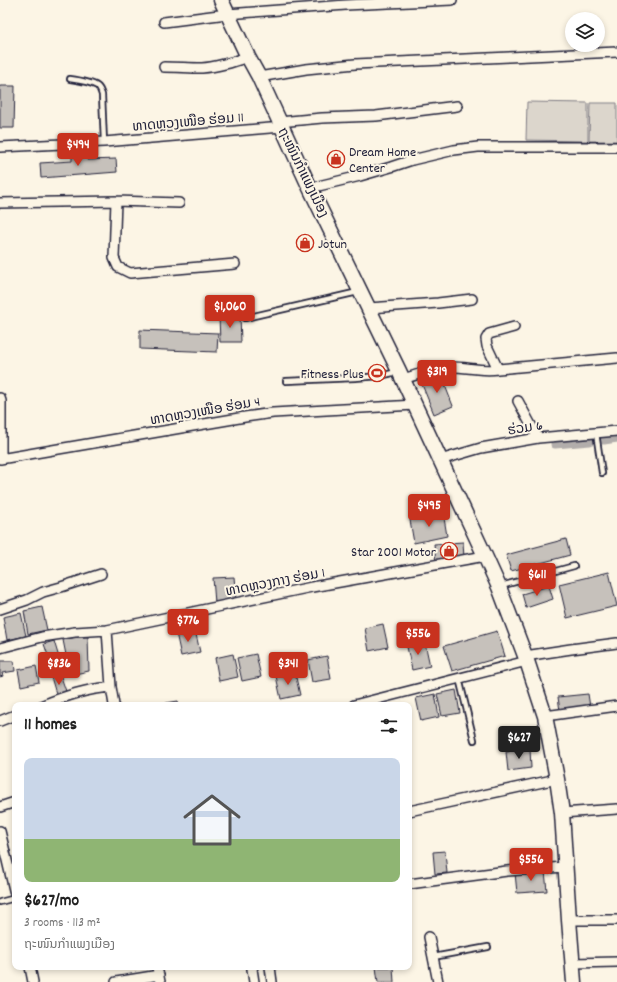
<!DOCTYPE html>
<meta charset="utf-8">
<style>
:root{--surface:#fff;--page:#f2f2f2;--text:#222;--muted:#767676;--line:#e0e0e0;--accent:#c8321e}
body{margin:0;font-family:Dekko,"Noto Sans Lao",sans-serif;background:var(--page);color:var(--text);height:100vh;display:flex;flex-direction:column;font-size:15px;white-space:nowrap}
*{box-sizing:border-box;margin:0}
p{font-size:13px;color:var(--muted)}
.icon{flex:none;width:22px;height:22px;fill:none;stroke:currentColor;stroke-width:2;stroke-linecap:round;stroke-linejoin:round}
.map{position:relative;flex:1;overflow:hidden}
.sheet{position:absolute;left:12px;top:702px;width:400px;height:268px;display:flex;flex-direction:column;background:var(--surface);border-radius:8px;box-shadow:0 2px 6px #0003}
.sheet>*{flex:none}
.tools{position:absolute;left:565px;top:12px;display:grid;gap:8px}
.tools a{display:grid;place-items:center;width:40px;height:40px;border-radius:50%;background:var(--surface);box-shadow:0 2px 6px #0003;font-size:20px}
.price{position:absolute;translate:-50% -34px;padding:0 9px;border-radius:4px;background:var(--accent);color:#fff;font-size:13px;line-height:26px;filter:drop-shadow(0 1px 2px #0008)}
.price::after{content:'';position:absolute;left:50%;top:24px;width:12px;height:9px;margin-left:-6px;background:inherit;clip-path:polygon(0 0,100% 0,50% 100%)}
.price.active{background:#222;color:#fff}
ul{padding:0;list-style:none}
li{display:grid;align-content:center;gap:8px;height:212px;padding:0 12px}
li+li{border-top:1px solid var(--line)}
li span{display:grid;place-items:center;height:124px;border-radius:8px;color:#555}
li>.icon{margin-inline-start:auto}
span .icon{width:72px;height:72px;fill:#fffc;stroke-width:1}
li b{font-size:17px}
h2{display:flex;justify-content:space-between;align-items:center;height:48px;padding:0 12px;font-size:17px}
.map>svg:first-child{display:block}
.green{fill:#dcd6cc;stroke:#7f7c84}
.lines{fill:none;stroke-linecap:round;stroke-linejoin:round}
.canal{stroke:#b2adab;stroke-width:9}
.building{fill:#c6c1bb;stroke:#22223b}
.service-casing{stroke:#22223b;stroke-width:8}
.minor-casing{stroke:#22223b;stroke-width:12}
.primary-casing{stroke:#22223b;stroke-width:17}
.service{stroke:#fcf5e5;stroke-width:4.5}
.minor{stroke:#fcf5e5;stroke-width:9}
.primary{stroke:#fcf5e5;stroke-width:14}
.labels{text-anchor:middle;stroke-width:4;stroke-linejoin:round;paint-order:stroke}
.street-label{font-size:14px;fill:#22223b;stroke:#fcf5e5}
.poi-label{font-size:14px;fill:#22223b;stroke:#fcf5e5;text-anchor:start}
</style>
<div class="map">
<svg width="617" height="982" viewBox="0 0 617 982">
<rect width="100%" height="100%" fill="#fcf5e5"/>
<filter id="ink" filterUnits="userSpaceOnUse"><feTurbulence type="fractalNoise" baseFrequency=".025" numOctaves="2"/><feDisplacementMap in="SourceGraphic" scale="8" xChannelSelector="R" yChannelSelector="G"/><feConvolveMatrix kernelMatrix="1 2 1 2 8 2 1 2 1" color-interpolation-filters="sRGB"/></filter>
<g filter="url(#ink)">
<path class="green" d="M527,102l61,1v38l-62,-1z
M590,103h27v38h-28z"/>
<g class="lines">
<path class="canal" d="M604,440l13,-2
M555,444l35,-3"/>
</g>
<path class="building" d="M0,86h15l-1,42h-14z
M88,152v8l28,-1 1,13 -76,6 -1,-15 32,-2v-8z
M240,315l1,27h-21l-1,-26z
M140,330l78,3 -1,19 -77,-3z
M441,375l12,31 -19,8 -13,-32z
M443,512l4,24 -33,7 -4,-23z
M566,539l4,16 -59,16 -5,-16z
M463,542l1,16 -28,5 -2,-19z
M609,572l8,34 -50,12 -8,-34z
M234,577l2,23 -21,3 -2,-25z
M549,586l4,13 -27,9 -4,-14z
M42,607l5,23 -19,4 -4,-23z
M21,613l5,23 -19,4 -4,-23z
M383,624l5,23 -19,4 -4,-23z
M195,630l5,22 -19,4 -5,-23z
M497,631l8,25 -53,15 -8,-25z
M76,637h12l1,34 -19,4 -7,-35z
M54,641l6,20 -9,3 -7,-20z
M425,643l5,23 -18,4 -5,-23z
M233,654l5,23 -19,4 -4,-23z
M256,654l5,23 -19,4 -5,-23z
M327,656l4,23 -19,3 -4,-22z
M0,661h14l1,10 -13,2 1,3 -3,1z
M36,666l3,16 -18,4 -3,-16z
M295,673l5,22 -19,4 -5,-23z
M60,674l7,20 -10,3 -6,-20z
M456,690l4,23 -18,3 -5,-22z
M435,694l4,23 -18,4 -5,-23z
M588,694l2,13 -30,4 -2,-14z
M178,701l1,4h-13v-2z
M530,749l1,19 -23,3 -2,-19z
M445,851l2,22 -12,1 -2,-22z
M545,871l2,20 -30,2 -2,-20z
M376,967h17l1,15h-16z"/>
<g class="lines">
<defs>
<path id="service" d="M70,79c7,1 21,3 27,7 3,2 4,6 5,9l2,47
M245,318l113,-26
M286,381l69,-3 25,-2 17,-4
M596,433l6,40
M501,586l73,-20
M459,678l15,62
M0,902l15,-4
M433,957l55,-10"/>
<path id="minor" d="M164,22l63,-8 119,-9 106,-5
M164,67c13,0 25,1 38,1 16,-1 31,-6 46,-11
M259,77l47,-8 49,-5 262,-12
M279,122l43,-4 54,-2 81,-10
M0,147l104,-5 178,-15
M310,188l50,-12 31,-9 21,-7 42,-10 24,-3h139
M116,201l-2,57 4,9 12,6 105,-9
M0,203l116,-2 63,2
M369,308l69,-5 34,-4
M498,369l-11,-23 -1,-7 3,-5 25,-7
M403,379c15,-4 30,-11 45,-12 17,-1 33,5 50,2l119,-11
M0,398l1,3v58
M518,401l20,37
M0,459l245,-42 28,-4 142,-8
M440,460l41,-12 57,-10 79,-7
M0,609l27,-9 16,-8 18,-5 40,-13
M107,630l4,57 3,18
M0,648l42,-11 33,-5 32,-2 205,-43 173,-31
M525,656l46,-7 46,-6
M43,705c23,-9 43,-16 68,-18
M354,705l173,-44
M545,716l72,-10
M0,721l15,-6
M0,807l15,-5
M409,811l148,-32
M562,813l55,-4
M0,831l15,63
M409,884l98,-13 58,-4
M569,920h48
M429,937l9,45
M573,963l44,-1
M30,967l3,15
M157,967l3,15
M253,967l-1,2 2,13
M270,967l2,15
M116,982l43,-7"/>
<path id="primary" d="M221,0l27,57 11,20 51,111 89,183 86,185 14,31 28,74 18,55 12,63 5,34 7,107 5,62"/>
</defs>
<use href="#service" class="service-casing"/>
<use href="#minor" class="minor-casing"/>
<use href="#primary" class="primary-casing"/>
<use href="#service" class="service"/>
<use href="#minor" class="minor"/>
<use href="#primary" class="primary"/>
</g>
</g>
<defs>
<symbol id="shop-ring" viewBox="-11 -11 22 22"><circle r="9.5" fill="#fcf5e5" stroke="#c8321e" stroke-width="1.5"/><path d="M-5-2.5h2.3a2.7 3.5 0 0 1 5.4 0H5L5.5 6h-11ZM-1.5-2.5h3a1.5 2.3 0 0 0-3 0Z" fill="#c8321e"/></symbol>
<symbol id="stadium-ring" viewBox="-11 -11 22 22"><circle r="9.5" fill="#fcf5e5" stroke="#c8321e" stroke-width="1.5"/><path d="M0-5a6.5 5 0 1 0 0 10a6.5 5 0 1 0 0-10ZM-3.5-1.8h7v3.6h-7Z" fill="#c8321e"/></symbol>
</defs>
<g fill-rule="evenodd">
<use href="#shop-ring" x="326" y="149" width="20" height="20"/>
<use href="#shop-ring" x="295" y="233" width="20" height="20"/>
<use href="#stadium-ring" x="367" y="363" width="20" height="20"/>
<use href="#shop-ring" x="439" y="541" width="20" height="20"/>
</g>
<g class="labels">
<g class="street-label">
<text transform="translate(188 121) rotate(-5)" y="5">ທາດຫຼວງເໜືອ ຮ່ອມ 11</text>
<text transform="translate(304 172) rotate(64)" y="5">ຖະໜົນກຳແພງເມືອງ</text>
<text transform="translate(205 410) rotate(-10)" y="5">ທາດຫຼວງເໜືອ ຮ່ອມ 4</text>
<text transform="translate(525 427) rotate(-9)" y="5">ຮ່ວມ 6</text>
<text transform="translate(275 581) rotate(-11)" y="5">ທາດຫຼວງກາງ ຮ່ອມ 1</text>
</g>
<g class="poi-label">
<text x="349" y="156">Dream Home<tspan x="349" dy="16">Center</tspan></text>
<text x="318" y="248">Jotun</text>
<text x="364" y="378" text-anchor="end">Fitness Plus</text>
<text x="436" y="556" text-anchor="end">Star 2001 Motor</text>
</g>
</g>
</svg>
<div class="tools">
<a><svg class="icon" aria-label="layers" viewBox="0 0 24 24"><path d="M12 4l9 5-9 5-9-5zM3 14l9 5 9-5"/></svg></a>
</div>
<b class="price" style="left:78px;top:167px">$494</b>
<b class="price" style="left:230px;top:329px">$1,060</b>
<b class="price" style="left:437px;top:394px">$319</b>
<b class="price" style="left:429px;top:528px">$495</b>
<b class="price" style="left:537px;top:597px">$611</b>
<b class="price" style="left:188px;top:643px">$776</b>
<b class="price" style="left:418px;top:656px">$556</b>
<b class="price" style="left:59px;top:686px">$836</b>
<b class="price" style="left:288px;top:686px">$341</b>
<b class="price active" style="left:519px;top:760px">$627</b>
<b class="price" style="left:531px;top:882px">$556</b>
<section class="sheet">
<h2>11 homes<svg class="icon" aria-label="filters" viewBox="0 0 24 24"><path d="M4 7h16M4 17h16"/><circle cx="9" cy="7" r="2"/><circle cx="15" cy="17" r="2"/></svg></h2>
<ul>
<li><span style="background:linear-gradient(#c9d6e8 65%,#8fb573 0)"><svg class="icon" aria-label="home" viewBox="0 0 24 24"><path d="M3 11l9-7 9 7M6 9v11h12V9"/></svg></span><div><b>$627/mo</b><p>3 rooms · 113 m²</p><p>ຖະໜົນກຳແພງເມືອງ</p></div></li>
</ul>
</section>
</div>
